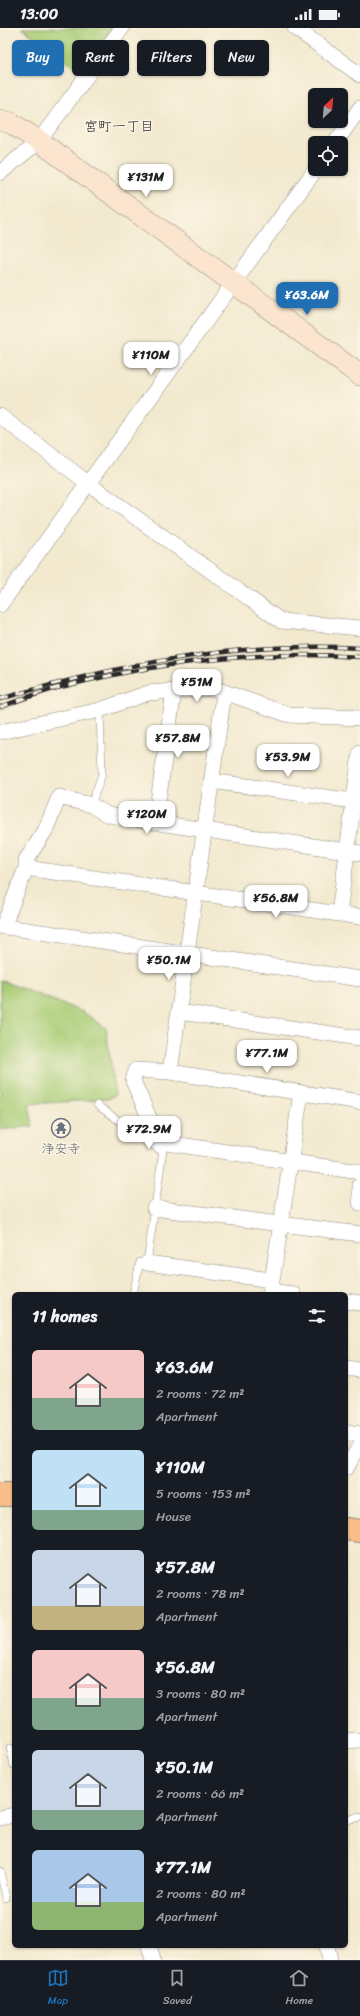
<!DOCTYPE html>
<meta charset="utf-8">
<style>
:root{--surface:#171b24;--page:#242831;--text:#f1f3f6;--muted:#9ea1a6;--line:#363941;--accent:#1f6fb2}
body{margin:0;font-family:Sriracha,"Klee One",sans-serif;background:var(--page);color:var(--text);height:100vh;display:flex;flex-direction:column;font-size:15px;white-space:nowrap}
*{box-sizing:border-box;margin:0}
p{font-size:13px;color:var(--muted)}
.icon{flex:none;width:22px;height:22px;fill:none;stroke:currentColor;stroke-width:2;stroke-linecap:round;stroke-linejoin:round}
.map{position:relative;flex:1;overflow:hidden}
.sheet{position:absolute;left:12px;top:1264px;width:336px;height:656px;display:flex;flex-direction:column;background:var(--surface);border-radius:6px;box-shadow:0 1px 3px #0004}
.sheet>*{flex:none}
.hud{position:absolute;left:12px;top:12px;width:336px;height:36px;display:flex;gap:8px}
.needle{width:26px;rotate:26deg}
.fabs{position:absolute;left:308px;top:60px;display:grid;gap:8px}
.fabs a{display:grid;place-items:center;width:40px;height:40px;border-radius:6px;background:var(--surface);box-shadow:0 1px 3px #0004;font-size:20px}
.price{position:absolute;translate:-50% -34px;padding:0 9px;border-radius:8px;background:#fff;color:#222;font-size:13px;line-height:26px;filter:drop-shadow(0 1px 2px #0008)}
.price::after{content:'';position:absolute;left:50%;top:24px;width:12px;height:9px;margin-left:-6px;background:inherit;clip-path:polygon(0 0,100% 0,50% 100%)}
.price.selected{background:var(--accent);color:#fff}
ul{padding:0;list-style:none}
li{display:flex;align-items:center;gap:12px;height:100px;padding:0 20px}
li span{display:grid;place-items:center;flex:none;width:112px;height:80px;border-radius:6px;color:#555}
li>.icon{margin-inline-start:auto}
span .icon{width:48px;height:48px;fill:#fffc;stroke-width:1}
li b{font-size:17px}
h2{display:flex;justify-content:space-between;align-items:center;height:48px;padding:0 20px;font-size:17px}
.chip{padding:0 14px;border-radius:6px;background:var(--surface);box-shadow:0 1px 3px #0004;font-size:14px;line-height:36px}
.chip.selected{background:var(--accent);color:#fff}
.status{display:flex;justify-content:space-between;align-items:center;height:28px;padding:0 20px;background:var(--surface);direction:ltr}
.status svg{height:11px;fill:currentColor}
.tabs{display:flex;justify-content:space-around;align-items:center;height:56px;border-top:1px solid var(--line);background:var(--surface);font-size:11px;color:var(--muted)}
.tabs a{display:grid;justify-items:center;gap:2px}
.tabs .selected{color:var(--accent)}
.map>svg:first-child{display:block}
.green{fill:#a9cd77;stroke:#6a7c51}
.lines{fill:none;stroke-linecap:round;stroke-linejoin:round}
.lane-casing{stroke:#8e8a7d;stroke-width:8}
.street-casing{stroke:#8e8a7d;stroke-width:16}
.secondary-casing{stroke:#8e8a7d;stroke-width:22}
.primary-casing{stroke:#8e8a7d;stroke-width:24}
.lane{stroke:#fff;stroke-width:7}
.street{stroke:#fff;stroke-width:15}
.secondary{stroke:#fce5cf;stroke-width:21}
.primary{stroke:#f8bd88;stroke-width:22}
.rail-casing{stroke:#2b2b2b;stroke-width:4.5}
.rail{stroke:#fcf5e5;stroke-width:3;stroke-dasharray:9;stroke-linecap:butt}
.labels{text-anchor:middle;stroke-width:3;stroke-linejoin:round;paint-order:stroke}
.worship-label{font-size:13px;fill:#5b616d;stroke:#fcf5e5}
.neighbourhood-label{font-size:14px;fill:#2b2b2b;stroke:#fcf5e5}
</style>
<div class="status"><b>13:00</b><svg viewBox="0 0 49 12"><path d="M0 12V9h3v3zM5 12V6h3v6zM10 12V3h3v9zM15 12V0h3v12zM26 1h20v11H26zM47 4h2v5h-2z"/></svg></div>
<div class="map">
<svg width="360" height="1932" viewBox="0 0 360 1932">
<rect width="100%" height="100%" fill="#fcf5e5"/>
<filter id="ink" filterUnits="userSpaceOnUse"><feTurbulence type="fractalNoise" baseFrequency=".025" numOctaves="2"/><feDisplacementMap in="SourceGraphic" scale="8" xChannelSelector="R" yChannelSelector="G"/><feConvolveMatrix kernelMatrix="1 2 1 2 8 2 1 2 1" color-interpolation-filters="sRGB"/></filter>
<filter id="wash" filterUnits="userSpaceOnUse"><feTurbulence type="fractalNoise" baseFrequency=".012" numOctaves="4" result="noise"/><feDisplacementMap in="SourceGraphic" scale="16" xChannelSelector="R" yChannelSelector="G"/><feGaussianBlur stdDeviation="0.9" result="paint"/><feColorMatrix in="noise" values="0 0 0 0 0 0 0 0 0 0 0 0 0 0 0 0 0 1.4 0 .05"/><feComposite in="paint" operator="in"/></filter>
<g filter="url(#wash)">
<rect width="100%" height="100%" fill="#f2e9cf"/>
<path class="green" d="M22,0h91l-32,44z
M0,952l83,32 23,16 9,67 -7,4 -79,5 4,22 -33,4z"/>
</g>
<g filter="url(#ink)">
<g class="lines">
<defs>
<path id="lane" d="M91,777l11,-31 -2,-64
M97,1077l64,46
M133,1266l7,-32 7,1 17,-120
M10,1720l4,17
M346,1792l14,-3
M0,1843l6,27"/>
<path id="street" d="M295,0l65,47
M335,115l25,-35
M0,145l39,-32 83,-113
M0,388l89,68 192,137 79,7
M0,577l316,-436
M0,704l100,-22 48,-17 65,-5 76,27 71,3
M211,753l149,21
M155,795l19,-132
M26,840l334,49
M339,886l21,-161
M0,898l360,53
M3,899l23,-59v-8l19,-29 14,-34 32,8 15,9 12,3 242,36
M179,984l181,26
M170,1044l54,-379
M360,1074l-190,-30 -34,-2 -3,11 27,61 200,30
M360,1157v18
M154,1180l206,26
M147,1235l124,17
M270,1263l23,3
M270,1266l31,-201
M346,1273l14,2
M346,1340l14,2
M346,1404l14,2
M346,1440l14,-22
M346,1713l14,-1
M0,1790l14,-3
M149,1918l4,14
M327,1918l3,14"/>
<path id="secondary" d="M0,92l11,3 28,18 321,234"/>
<path id="primary" d="M0,1467h14
M346,1501l14,2"/>
</defs>
<use href="#lane" class="lane-casing"/>
<use href="#street" class="street-casing"/>
<use href="#secondary" class="secondary-casing"/>
<use href="#primary" class="primary-casing"/>
<use href="#lane" class="lane"/>
<use href="#street" class="street"/>
<use href="#secondary" class="secondary"/>
<use href="#primary" class="primary"/>
<defs>
<path id="rail" d="M0,671c117,-34 237,-58 360,-51
M0,679c20,-7 40,-15 61,-20 97,-25 199,-37 299,-30"/>
</defs>
<use href="#rail" class="rail-casing"/>
<use href="#rail" class="rail"/>
</g>
</g>
<defs>
<symbol id="temple-ring" viewBox="-11 -11 22 22"><circle r="9.5" fill="#fcf5e5" stroke="#6b7280" stroke-width="1.5"/><path d="M0-6L5-2H3V0L6.5 2.5H4V6H1.5V3h-3V6H-4V2.5H-6.5L-3 0V-2H-5Z" fill="#6b7280"/></symbol>
</defs>
<g fill-rule="evenodd">
<use href="#temple-ring" x="50" y="1089" width="22" height="22"/>
</g>
<g class="labels">
<g class="worship-label">
<text x="61" y="1125">浄安寺</text>
</g>
<g class="neighbourhood-label">
<text x="119" y="103">宮町一丁目</text>
</g>
</g>
</svg>
<div class="fabs">
<a><svg class="needle" viewBox="-14 -14 28 28"><path d="M0-13l5 13h-10z" fill="#e53935"/><path d="M0 13l5-13h-10z" fill="#9ea1a6"/></svg></a>
<a><svg class="icon" aria-label="locate" viewBox="0 0 24 24"><circle cx="12" cy="12" r="6"/><path d="M12 2v4M12 18v4M2 12h4M18 12h4"/></svg></a>
</div>
<b class="price" style="left:146px;top:170px">¥131M</b>
<b class="price selected" style="left:307px;top:288px">¥63.6M</b>
<b class="price" style="left:151px;top:348px">¥110M</b>
<b class="price" style="left:197px;top:675px">¥51M</b>
<b class="price" style="left:178px;top:731px">¥57.8M</b>
<b class="price" style="left:288px;top:750px">¥53.9M</b>
<b class="price" style="left:147px;top:807px">¥120M</b>
<b class="price" style="left:276px;top:891px">¥56.8M</b>
<b class="price" style="left:169px;top:953px">¥50.1M</b>
<b class="price" style="left:267px;top:1046px">¥77.1M</b>
<b class="price" style="left:149px;top:1122px">¥72.9M</b>
<div class="hud">
<a class="chip selected">Buy</a>
<a class="chip">Rent</a>
<a class="chip">Filters</a>
<a class="chip">New</a>
</div>
<section class="sheet">
<h2>11 homes<svg class="icon" aria-label="filters" viewBox="0 0 24 24"><path d="M4 7h16M4 17h16"/><circle cx="9" cy="7" r="2"/><circle cx="15" cy="17" r="2"/></svg></h2>
<ul>
<li><span style="background:linear-gradient(#f6c9c9 60%,#7fa58c 0)"><svg class="icon" aria-label="home" viewBox="0 0 24 24"><path d="M3 11l9-7 9 7M6 9v11h12V9"/></svg></span><div><b>¥63.6M</b><p>2 rooms · 72 m²</p><p>Apartment</p></div></li>
<li><span style="background:linear-gradient(#bfe0f5 75%,#7fa58c 0)"><svg class="icon" aria-label="home" viewBox="0 0 24 24"><path d="M3 11l9-7 9 7M6 9v11h12V9"/></svg></span><div><b>¥110M</b><p>5 rooms · 153 m²</p><p>House</p></div></li>
<li><span style="background:linear-gradient(#c9d6e8 70%,#c2b280 0)"><svg class="icon" aria-label="home" viewBox="0 0 24 24"><path d="M3 11l9-7 9 7M6 9v11h12V9"/></svg></span><div><b>¥57.8M</b><p>2 rooms · 78 m²</p><p>Apartment</p></div></li>
<li><span style="background:linear-gradient(#f6c9c9 60%,#7fa58c 0)"><svg class="icon" aria-label="home" viewBox="0 0 24 24"><path d="M3 11l9-7 9 7M6 9v11h12V9"/></svg></span><div><b>¥56.8M</b><p>3 rooms · 80 m²</p><p>Apartment</p></div></li>
<li><span style="background:linear-gradient(#c9d6e8 75%,#7fa58c 0)"><svg class="icon" aria-label="home" viewBox="0 0 24 24"><path d="M3 11l9-7 9 7M6 9v11h12V9"/></svg></span><div><b>¥50.1M</b><p>2 rooms · 66 m²</p><p>Apartment</p></div></li>
<li><span style="background:linear-gradient(#a9c7e8 65%,#8fb573 0)"><svg class="icon" aria-label="home" viewBox="0 0 24 24"><path d="M3 11l9-7 9 7M6 9v11h12V9"/></svg></span><div><b>¥77.1M</b><p>2 rooms · 80 m²</p><p>Apartment</p></div></li>
</ul>
</section>
</div>
<nav class="tabs">
<a class="selected"><svg class="icon" aria-label="map" viewBox="0 0 24 24"><path d="M3 6l6-2 6 2 6-2v14l-6 2-6-2-6 2zM9 4v14M15 6v14"/></svg>Map</a>
<a><svg class="icon" aria-label="saved" viewBox="0 0 24 24"><path d="M7 4h10v16l-5-4-5 4z"/></svg>Saved</a>
<a><svg class="icon" aria-label="home" viewBox="0 0 24 24"><path d="M3 11l9-7 9 7M6 9v11h12V9"/></svg>Home</a>
</nav>
